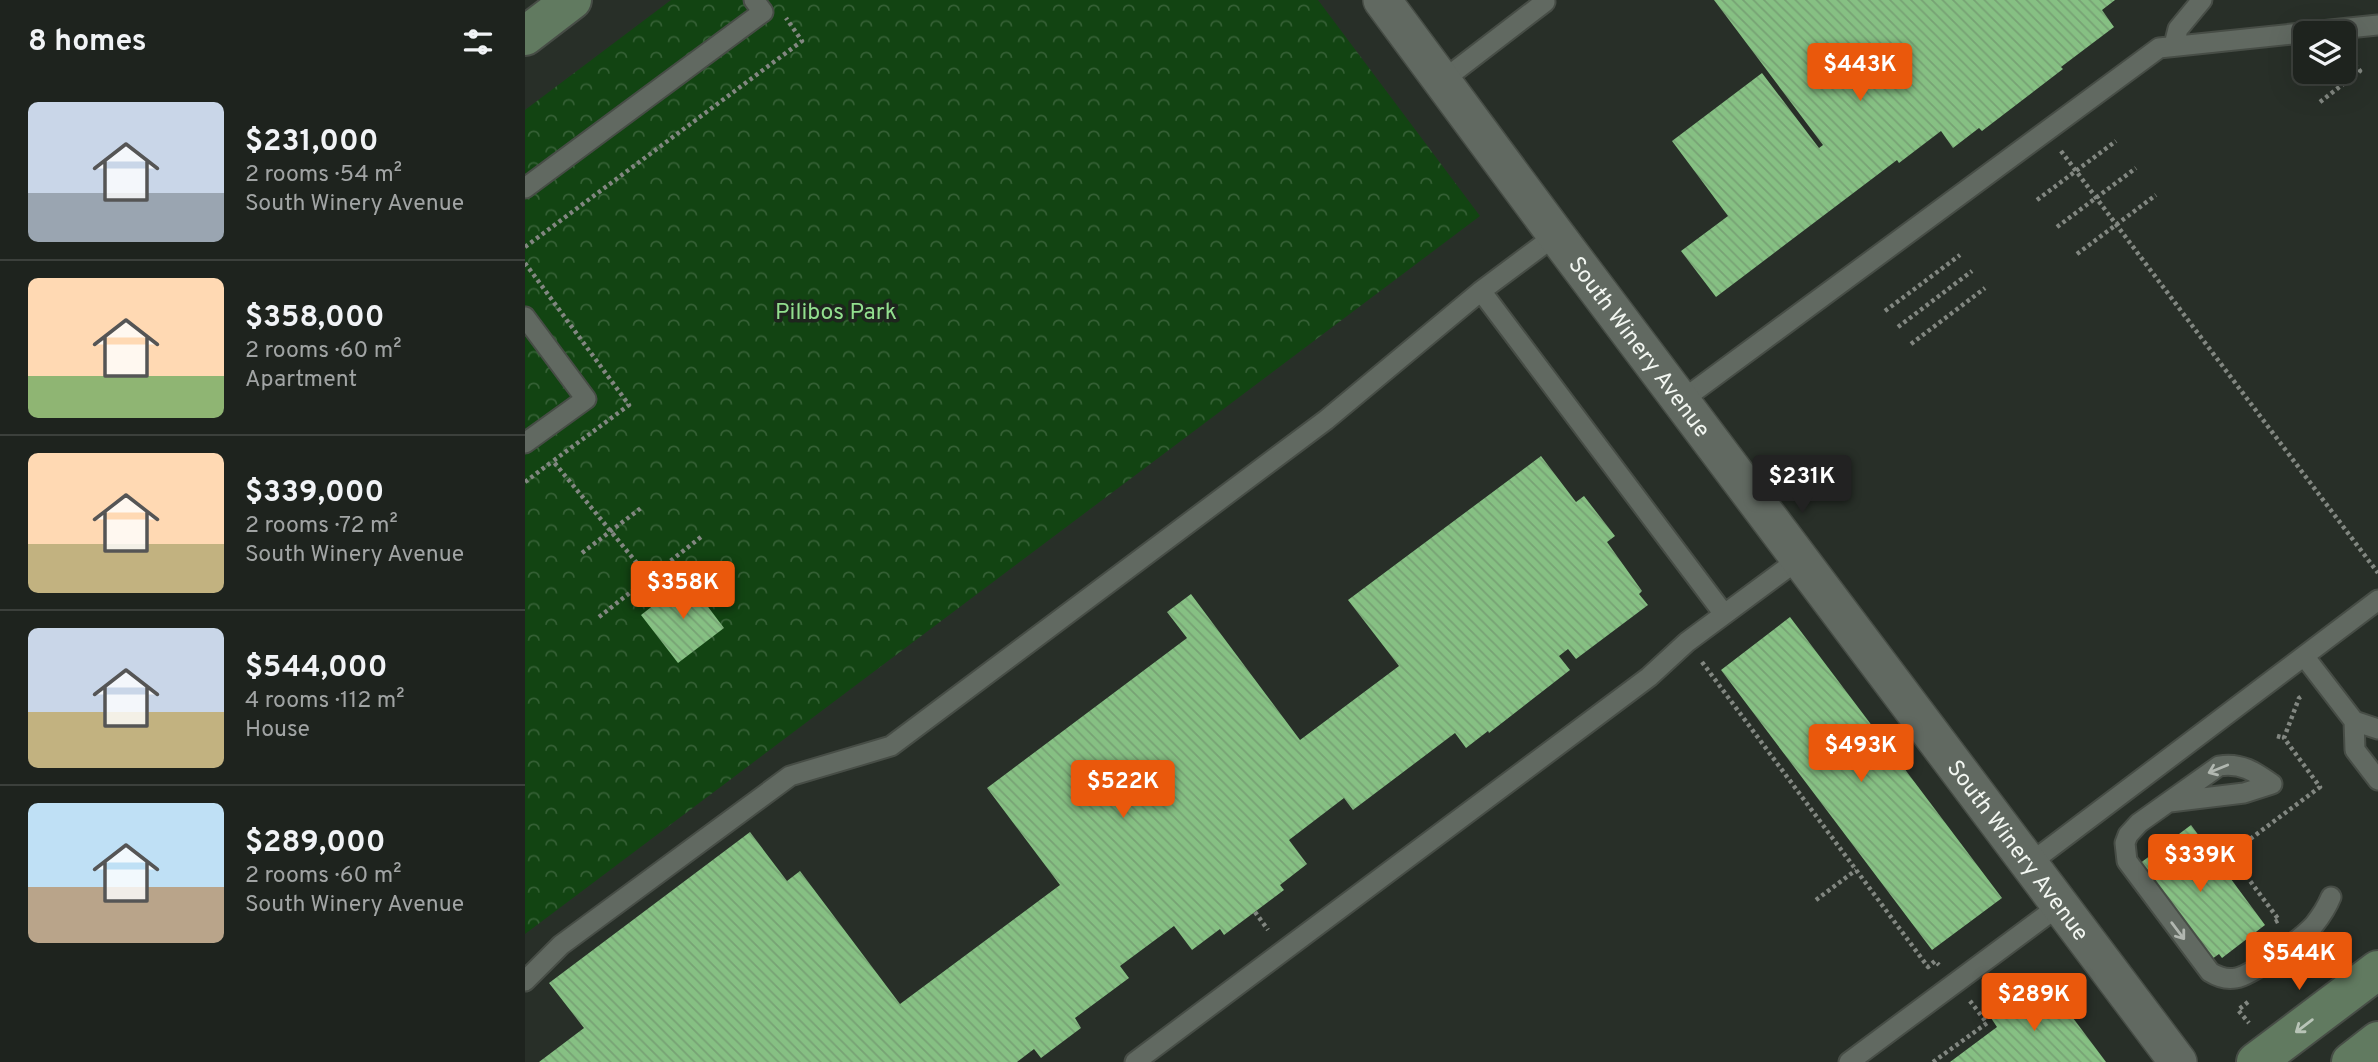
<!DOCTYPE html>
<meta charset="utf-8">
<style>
:root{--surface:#1e231e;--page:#262b27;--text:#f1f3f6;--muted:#a1a4a4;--line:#3c403c;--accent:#ea580c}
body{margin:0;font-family:Overpass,sans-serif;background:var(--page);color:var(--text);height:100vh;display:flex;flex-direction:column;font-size:26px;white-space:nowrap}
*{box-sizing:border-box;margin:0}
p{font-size:23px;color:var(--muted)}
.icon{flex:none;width:38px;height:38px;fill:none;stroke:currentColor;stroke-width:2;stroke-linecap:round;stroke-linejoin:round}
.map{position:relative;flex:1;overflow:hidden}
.side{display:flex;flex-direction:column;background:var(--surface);width:525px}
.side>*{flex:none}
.tools{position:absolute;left:1768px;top:21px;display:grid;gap:14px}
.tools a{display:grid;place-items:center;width:63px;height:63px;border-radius:10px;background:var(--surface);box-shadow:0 7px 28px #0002,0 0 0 2px var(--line);font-size:35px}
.price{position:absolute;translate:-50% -60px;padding:0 16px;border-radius:7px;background:var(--accent);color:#fff;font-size:23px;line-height:46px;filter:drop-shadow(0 2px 4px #0008)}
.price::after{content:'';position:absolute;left:50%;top:42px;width:21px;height:16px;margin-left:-10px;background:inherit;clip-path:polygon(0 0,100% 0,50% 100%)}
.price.current{background:#222;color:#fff}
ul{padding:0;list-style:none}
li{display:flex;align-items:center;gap:21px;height:175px;padding:0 28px}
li+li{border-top:2px solid var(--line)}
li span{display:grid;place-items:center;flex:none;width:196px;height:140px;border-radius:10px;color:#555}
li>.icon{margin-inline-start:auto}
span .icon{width:84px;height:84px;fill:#fffc;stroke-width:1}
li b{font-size:30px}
h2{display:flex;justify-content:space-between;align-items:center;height:84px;padding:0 28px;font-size:30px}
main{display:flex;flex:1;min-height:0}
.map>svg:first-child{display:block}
.park{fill:url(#park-crowns)}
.building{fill:url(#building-back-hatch)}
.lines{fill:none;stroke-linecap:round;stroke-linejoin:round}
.lane-casing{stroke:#474d46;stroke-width:23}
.street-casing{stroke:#474d46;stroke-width:40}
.secondary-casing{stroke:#474d46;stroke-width:42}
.path{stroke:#828781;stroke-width:4.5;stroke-dasharray:3.5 3.5;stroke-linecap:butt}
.lane{stroke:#616961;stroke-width:19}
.street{stroke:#616961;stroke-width:37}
.secondary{stroke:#617a60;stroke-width:38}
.oneway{stroke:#b1b7b0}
.oneway2{stroke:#b8c4b7}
.labels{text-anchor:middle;stroke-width:7;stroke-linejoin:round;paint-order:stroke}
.park-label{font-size:23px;fill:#92df8e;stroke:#1e251e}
.street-label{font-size:23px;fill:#f2f6f1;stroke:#1e251e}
</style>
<main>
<section class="side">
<h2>8 homes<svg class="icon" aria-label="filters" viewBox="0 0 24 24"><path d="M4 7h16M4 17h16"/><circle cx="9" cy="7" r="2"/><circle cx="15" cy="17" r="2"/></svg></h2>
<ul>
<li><span style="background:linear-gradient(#c9d6e8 65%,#9aa5b1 0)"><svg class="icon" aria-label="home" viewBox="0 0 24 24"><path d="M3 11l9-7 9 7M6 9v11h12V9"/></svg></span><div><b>$231,000</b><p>2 rooms · 54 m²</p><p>South Winery Avenue</p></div></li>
<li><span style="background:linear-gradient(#ffd9b3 70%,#8fb573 0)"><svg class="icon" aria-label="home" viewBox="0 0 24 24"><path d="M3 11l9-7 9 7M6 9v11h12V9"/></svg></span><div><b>$358,000</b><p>2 rooms · 60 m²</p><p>Apartment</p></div></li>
<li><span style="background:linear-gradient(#ffd9b3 65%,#c2b280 0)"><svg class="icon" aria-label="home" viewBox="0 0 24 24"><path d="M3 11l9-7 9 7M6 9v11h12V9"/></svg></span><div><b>$339,000</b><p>2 rooms · 72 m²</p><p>South Winery Avenue</p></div></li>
<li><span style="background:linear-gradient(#c9d6e8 60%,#c2b280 0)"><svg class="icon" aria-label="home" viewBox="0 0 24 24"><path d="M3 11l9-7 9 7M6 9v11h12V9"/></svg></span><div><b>$544,000</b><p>4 rooms · 112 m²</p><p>House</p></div></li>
<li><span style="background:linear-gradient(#bfe0f5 60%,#b9a48a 0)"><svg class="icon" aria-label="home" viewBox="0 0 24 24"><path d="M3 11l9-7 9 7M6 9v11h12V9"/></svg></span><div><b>$289,000</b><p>2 rooms · 60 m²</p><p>South Winery Avenue</p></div></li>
</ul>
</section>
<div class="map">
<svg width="1853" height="1062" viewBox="0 0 1853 1062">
<defs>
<pattern id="park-crowns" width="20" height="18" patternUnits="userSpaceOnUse" patternTransform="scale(1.75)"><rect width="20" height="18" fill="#124412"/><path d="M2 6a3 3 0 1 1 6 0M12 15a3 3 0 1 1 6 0" fill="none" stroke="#356035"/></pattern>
<pattern id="building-back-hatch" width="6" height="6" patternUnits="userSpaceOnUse" patternTransform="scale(1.75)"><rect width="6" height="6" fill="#86c083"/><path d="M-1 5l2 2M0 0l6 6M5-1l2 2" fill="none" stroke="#77a274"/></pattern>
</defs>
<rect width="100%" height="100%" fill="#282f28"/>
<path class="park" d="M146,0h647l162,216 -955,718v-824z"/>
<path class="building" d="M1189,0h401l-13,10 12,17 -53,40 2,2 -81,62 -3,-3 -26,20 -12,-17 -42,32 -2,-3 -181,137 -35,-46 47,-35 -56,-75 90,-68 57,75 4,-3z
M1016,456l35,46 8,-6 31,40 -8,6 35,49 -3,3 9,11 -72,54 -8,-10 -9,7 11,14 -81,63 -1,-2 -22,17 -11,-15 -102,77 -9,-12 -55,42 18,24 -27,21 4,5 -60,45 -4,-6 -28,21 -18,-24 -54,40 9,12 -54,40 6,10 -40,30 -7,-9 -17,13h-478l45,-34 -35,-45 201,-151 37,49 13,-10 100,133 160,-119 -73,-97 200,-150 -20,-26 24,-18 109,146 99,-74 -51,-66z
M162,579l37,49 -46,35 -37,-48z
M1265,617l212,281 -70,52 -211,-280z
M1666,825l74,100 -43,33 -3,-4 -7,5 -22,-29 -5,3 -50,-66z
M1518,978l63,84h-156l47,-35 -6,-9z"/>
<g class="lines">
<defs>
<path id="lane" d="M1649,45l4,-16 24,-29
M917,81l103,-79 -1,-2
M0,188l238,-176 -9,-12
M956,291l243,323
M0,317l61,82 -61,44
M1156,401l478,-353 219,-23
M1779,656l50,65 24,8
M1829,721l1,29 23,30
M1747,784c-17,-12 -31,-22 -53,-18l-80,57 -11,12 -3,8 2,18 83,111c8,5 16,8 26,6 17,-3 66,-40 78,-53 7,-9 13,-18 17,-28
M1645,802l74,-9 28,-9
M1504,864l349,-264
M0,981l36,-36 229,-169 101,-30 435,-326 155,-129 75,-56
M610,1062l514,-385 38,-35 112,-83
M1324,1062l211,-157"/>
<g id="street">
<path id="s1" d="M857,0l174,235 622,827"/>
</g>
<path id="secondary" d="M0,36l47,-36
M1731,1062l122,-92
M1826,1062l27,-21"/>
</defs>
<use href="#lane" class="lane-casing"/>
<use href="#street" class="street-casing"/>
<use href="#secondary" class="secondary-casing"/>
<path class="path" d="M1795,102l40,-31 -14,-17
M1536,151l317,422
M1512,200l79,-59
M1532,227l79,-59
M0,247l277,-206 -16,-23
M1552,254l79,-59
M0,263l104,142 -76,56 111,135
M1360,311l75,-56
M1373,327l74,-56
M1386,344l74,-56
M0,482l28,-21
M57,553l59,-45
M74,617l102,-80
M1177,662l226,305 7,-6 4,4
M1752,736l7,2
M1291,900l40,-30
M730,912l13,18
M1750,922l4,-2 -49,-66 90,-67 -36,-49 15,-40 3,-2
M1723,1002l-10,8 11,13
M1408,1062l54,-39 -17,-22"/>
<use href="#lane" class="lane"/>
<use href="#street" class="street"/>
<use href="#secondary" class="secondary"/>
</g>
<defs><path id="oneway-shaft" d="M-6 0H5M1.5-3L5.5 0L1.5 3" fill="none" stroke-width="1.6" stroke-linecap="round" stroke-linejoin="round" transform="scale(1.75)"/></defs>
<g class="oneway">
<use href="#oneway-shaft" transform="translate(1693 769) rotate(158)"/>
<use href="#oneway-shaft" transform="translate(1653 931) rotate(53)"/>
</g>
<use class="oneway2" href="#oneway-shaft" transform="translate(1779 1026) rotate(143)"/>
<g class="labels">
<g class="park-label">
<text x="311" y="319">Pilibos Park</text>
</g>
<g class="street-label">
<text dy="8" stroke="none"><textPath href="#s1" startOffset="432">South Winery Avenue</textPath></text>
<text dy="8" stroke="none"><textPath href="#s1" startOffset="1062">South Winery Avenue</textPath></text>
</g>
</g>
</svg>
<div class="tools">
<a><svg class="icon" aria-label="layers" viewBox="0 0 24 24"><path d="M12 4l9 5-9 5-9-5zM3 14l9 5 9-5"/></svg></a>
</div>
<b class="price" style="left:1335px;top:103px">$443K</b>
<b class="price current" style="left:1277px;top:515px">$231K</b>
<b class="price" style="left:158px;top:621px">$358K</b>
<b class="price" style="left:1336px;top:784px">$493K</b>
<b class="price" style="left:598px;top:820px">$522K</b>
<b class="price" style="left:1675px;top:894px">$339K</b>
<b class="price" style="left:1774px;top:992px">$544K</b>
<b class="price" style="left:1509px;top:1033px">$289K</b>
</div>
</main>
